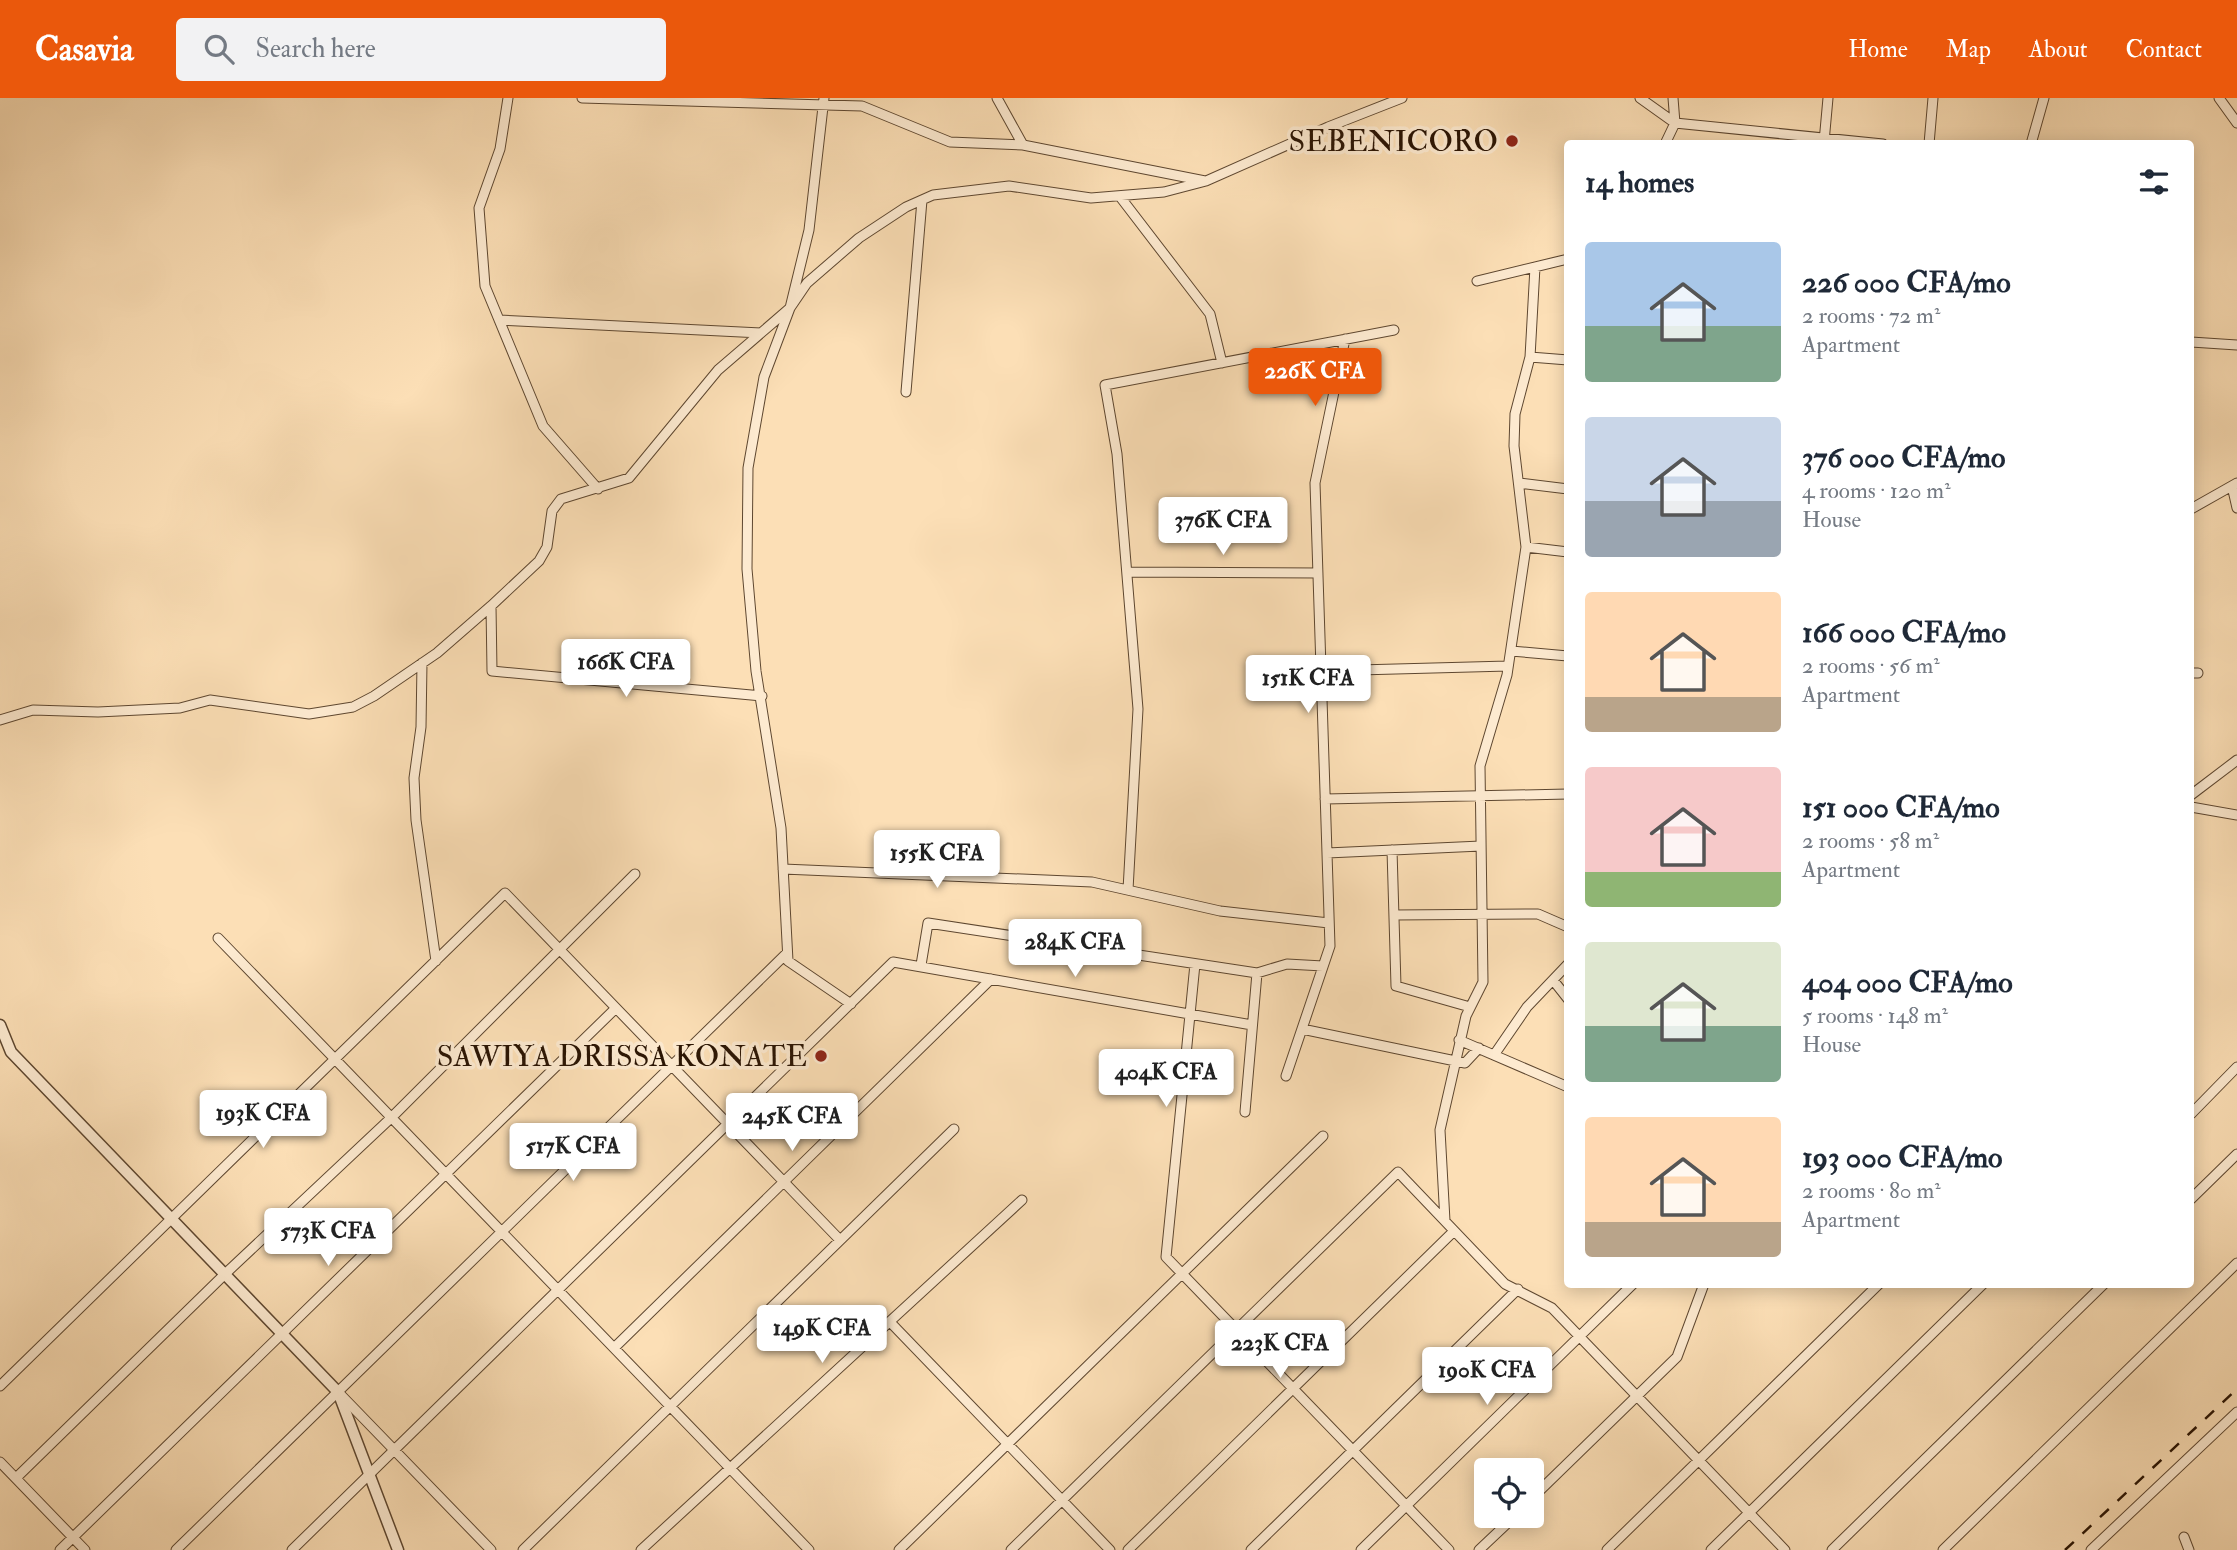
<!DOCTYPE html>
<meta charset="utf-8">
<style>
:root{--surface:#fff;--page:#f2f2f3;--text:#1f2937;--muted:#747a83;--accent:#ea580c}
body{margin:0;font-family:"IM FELL Double Pica",serif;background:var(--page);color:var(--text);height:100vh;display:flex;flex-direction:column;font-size:26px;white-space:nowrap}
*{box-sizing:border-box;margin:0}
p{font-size:23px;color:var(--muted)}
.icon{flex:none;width:38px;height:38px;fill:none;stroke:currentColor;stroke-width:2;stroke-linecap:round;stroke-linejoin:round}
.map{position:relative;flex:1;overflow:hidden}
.details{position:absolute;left:1564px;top:42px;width:630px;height:1148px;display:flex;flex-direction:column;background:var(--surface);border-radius:7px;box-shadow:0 4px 18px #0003}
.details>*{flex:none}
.controls{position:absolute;left:1474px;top:1360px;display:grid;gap:14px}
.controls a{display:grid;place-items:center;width:70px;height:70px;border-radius:7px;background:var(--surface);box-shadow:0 4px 18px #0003;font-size:35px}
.price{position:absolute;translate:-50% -60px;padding:0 16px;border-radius:7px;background:#fff;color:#222;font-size:23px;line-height:46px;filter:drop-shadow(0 2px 4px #0008)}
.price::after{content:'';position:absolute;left:50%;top:42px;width:21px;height:16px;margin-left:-10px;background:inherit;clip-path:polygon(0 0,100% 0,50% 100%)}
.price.current{background:var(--accent);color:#fff}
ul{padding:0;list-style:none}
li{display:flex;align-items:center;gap:21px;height:175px;padding:0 21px}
li span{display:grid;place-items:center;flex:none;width:196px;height:140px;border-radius:7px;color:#555}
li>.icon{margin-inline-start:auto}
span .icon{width:84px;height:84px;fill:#fffc;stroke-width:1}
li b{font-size:30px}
h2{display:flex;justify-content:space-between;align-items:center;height:84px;padding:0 21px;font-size:30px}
header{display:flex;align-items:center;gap:42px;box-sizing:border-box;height:98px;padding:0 35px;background:var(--accent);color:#fff}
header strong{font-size:33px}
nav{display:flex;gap:38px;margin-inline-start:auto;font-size:24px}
.search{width:490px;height:63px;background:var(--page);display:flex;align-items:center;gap:18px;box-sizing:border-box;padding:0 24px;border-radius:7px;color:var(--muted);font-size:26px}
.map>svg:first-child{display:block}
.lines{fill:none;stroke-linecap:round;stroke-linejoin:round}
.minor-casing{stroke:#5e4730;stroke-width:11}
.tertiary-casing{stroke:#5e4730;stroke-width:13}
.minor{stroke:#fdead0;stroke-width:9}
.tertiary{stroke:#fdead0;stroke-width:10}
.rail{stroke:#2a1403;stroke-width:2.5;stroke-dasharray:12 12;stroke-linecap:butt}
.poi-dot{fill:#8f2418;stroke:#fdead0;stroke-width:2.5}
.labels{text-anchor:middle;stroke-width:7;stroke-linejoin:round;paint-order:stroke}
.poi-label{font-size:30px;fill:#2a1403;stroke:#fdead0;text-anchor:end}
</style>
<header>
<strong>Casavia</strong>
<div class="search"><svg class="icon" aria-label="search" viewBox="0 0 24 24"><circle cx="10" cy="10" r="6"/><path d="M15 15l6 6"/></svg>Search here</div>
<nav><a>Home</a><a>Map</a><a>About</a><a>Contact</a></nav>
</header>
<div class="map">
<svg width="2237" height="1452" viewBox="0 0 2237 1452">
<rect width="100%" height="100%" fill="#fcdfb6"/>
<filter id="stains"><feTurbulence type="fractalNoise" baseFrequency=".00286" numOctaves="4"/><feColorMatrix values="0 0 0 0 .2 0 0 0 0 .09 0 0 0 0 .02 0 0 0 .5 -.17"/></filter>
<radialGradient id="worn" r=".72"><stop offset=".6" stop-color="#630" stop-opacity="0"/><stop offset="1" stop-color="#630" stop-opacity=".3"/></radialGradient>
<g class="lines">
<defs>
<path id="minor" d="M508,0l-8,51 -21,59 6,78 58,140 55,63
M582,0l280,8 88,36 73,3 182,36
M824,0l-15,132 -19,78 -26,69 -16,91 -1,101 9,102 25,157 7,133 63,43
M997,0l26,47
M1640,0l35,25 208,21
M2219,0l18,25
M1824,44l4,-44
M1665,46l10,-21 -2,-25
M1929,46l4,-46
M2031,46l13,-46
M1121,100l89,116 12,49
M1477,183l91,-22
M499,222l262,13
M2191,244l46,3
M1530,259l38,3
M906,294l16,-192
M1519,385l49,6
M2232,388l5,22
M2191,411l46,-26
M1526,449l42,5
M1127,474l191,1
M491,508l1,65 270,25
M1511,553l57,5
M422,565l-1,64 -7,51 2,42 20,141
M1321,573l187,-5
M2191,575h7
M0,622l33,-10 65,2 82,-4 30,-8 99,14 44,-7 21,-11 63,-43 54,-47 48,-45 8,-14 5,-36 9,-12 68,-21 89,-108 72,-62 17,-25 52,-45 47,-31 27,-12 76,-9 82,12 73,-6 42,-11 122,-54 74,-29
M2191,697l46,-35
M1325,701l243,-5
M2191,709l46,8
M1392,752l4,136 74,21
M1327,755l154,-7
M783,771l309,13 128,29 109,12
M1128,792l10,-181 -21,-255 -12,-69 289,-55
M1394,817l144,-1 30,13
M218,840l591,612
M1195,866l-29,293 283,293
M921,867l7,-42 329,50 30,-9 36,2
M1553,882l15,19
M1302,931l163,34 14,-15
M1459,942l109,47
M1494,957l33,-48 41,-43
M1286,978l44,-130 -15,-463 30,-144
M1245,1014l12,-139
M2191,1016l46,-47
M2191,1101l46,-45
M1445,1123l-5,-91 26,-114 17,-34 -3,-216 27,-91 19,-128 -12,-101 1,-32 15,-57 5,-90
M890,1224l220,228
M614,1250l377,-369
M0,1288l505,-493 335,347
M339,1295l152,157
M0,1364l85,88
M16,1380l209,-204 167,-157 243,-243
M1531,1401l146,-142 27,-73
M2184,1439l5,13
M60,1452l556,-542
M176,1452l611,-597
M292,1452l601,-588 359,63
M523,1452l431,-421
M641,1452l381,-350
M899,1452l424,-414
M1011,1452l387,-378 107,112 47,24 233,242
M1128,1452l326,-319
M1251,1452l267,-261
M1361,1452l272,-266
M1479,1452l36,-34
M1607,1452l272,-266
M1711,1452l272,-266
M1832,1452l272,-266
M1943,1452l294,-287
M2091,1452l146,-138"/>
<path id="tertiary" d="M0,927l11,27 327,340 60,158"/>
</defs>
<use href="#minor" class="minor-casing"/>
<use href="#tertiary" class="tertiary-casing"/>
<use href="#minor" class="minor"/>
<use href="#tertiary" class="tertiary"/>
<path class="rail" d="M2065,1452l172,-161"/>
</g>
<g class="poi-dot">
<circle cx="1512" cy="43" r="7"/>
<circle cx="821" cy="958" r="7"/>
</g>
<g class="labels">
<g class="poi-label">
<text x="1498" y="53">SEBENICORO</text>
<text x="807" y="968">SAWIYA DRISSA KONATE</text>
</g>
</g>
<rect width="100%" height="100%" filter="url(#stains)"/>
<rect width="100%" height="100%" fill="url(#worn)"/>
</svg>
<div class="controls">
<a><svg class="icon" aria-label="locate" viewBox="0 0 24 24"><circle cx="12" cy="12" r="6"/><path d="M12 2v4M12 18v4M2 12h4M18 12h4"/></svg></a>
</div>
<b class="price current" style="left:1315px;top:310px">226K CFA</b>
<b class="price" style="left:1223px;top:459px">376K CFA</b>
<b class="price" style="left:626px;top:601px">166K CFA</b>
<b class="price" style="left:1308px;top:617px">151K CFA</b>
<b class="price" style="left:937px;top:792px">155K CFA</b>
<b class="price" style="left:1075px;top:881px">284K CFA</b>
<b class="price" style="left:1166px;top:1011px">404K CFA</b>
<b class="price" style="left:263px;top:1052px">193K CFA</b>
<b class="price" style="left:792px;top:1055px">245K CFA</b>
<b class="price" style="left:573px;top:1085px">517K CFA</b>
<b class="price" style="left:328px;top:1170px">573K CFA</b>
<b class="price" style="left:822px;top:1267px">149K CFA</b>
<b class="price" style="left:1280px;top:1282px">223K CFA</b>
<b class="price" style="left:1487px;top:1309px">190K CFA</b>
<section class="details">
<h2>14 homes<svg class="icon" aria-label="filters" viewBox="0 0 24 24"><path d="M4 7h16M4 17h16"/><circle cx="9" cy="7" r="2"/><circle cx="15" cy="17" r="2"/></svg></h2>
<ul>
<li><span style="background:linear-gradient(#a9c7e8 60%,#7fa58c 0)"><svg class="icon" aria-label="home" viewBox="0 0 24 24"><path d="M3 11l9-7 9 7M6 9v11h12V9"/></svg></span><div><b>226 000 CFA/mo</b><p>2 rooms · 72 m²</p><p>Apartment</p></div></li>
<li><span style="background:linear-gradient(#c9d6e8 60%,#9aa5b1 0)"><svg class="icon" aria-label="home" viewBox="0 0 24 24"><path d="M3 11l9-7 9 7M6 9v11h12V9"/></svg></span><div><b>376 000 CFA/mo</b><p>4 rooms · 120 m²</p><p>House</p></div></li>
<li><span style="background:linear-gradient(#ffd9b3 75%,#b9a48a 0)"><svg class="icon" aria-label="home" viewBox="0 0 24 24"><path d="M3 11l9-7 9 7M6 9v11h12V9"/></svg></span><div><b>166 000 CFA/mo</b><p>2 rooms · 56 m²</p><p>Apartment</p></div></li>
<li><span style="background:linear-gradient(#f6c9c9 75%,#8fb573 0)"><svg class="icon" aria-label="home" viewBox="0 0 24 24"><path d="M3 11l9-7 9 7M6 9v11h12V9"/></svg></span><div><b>151 000 CFA/mo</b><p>2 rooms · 58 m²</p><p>Apartment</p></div></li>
<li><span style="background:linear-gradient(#dfe7d0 60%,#7fa58c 0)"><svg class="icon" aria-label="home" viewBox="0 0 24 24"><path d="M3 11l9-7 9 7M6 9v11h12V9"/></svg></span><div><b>404 000 CFA/mo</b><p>5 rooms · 148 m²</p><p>House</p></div></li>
<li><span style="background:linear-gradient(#ffd9b3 75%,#b9a48a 0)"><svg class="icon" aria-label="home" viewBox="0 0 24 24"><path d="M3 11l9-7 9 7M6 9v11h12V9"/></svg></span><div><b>193 000 CFA/mo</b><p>2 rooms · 80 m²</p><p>Apartment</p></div></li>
</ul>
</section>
</div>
